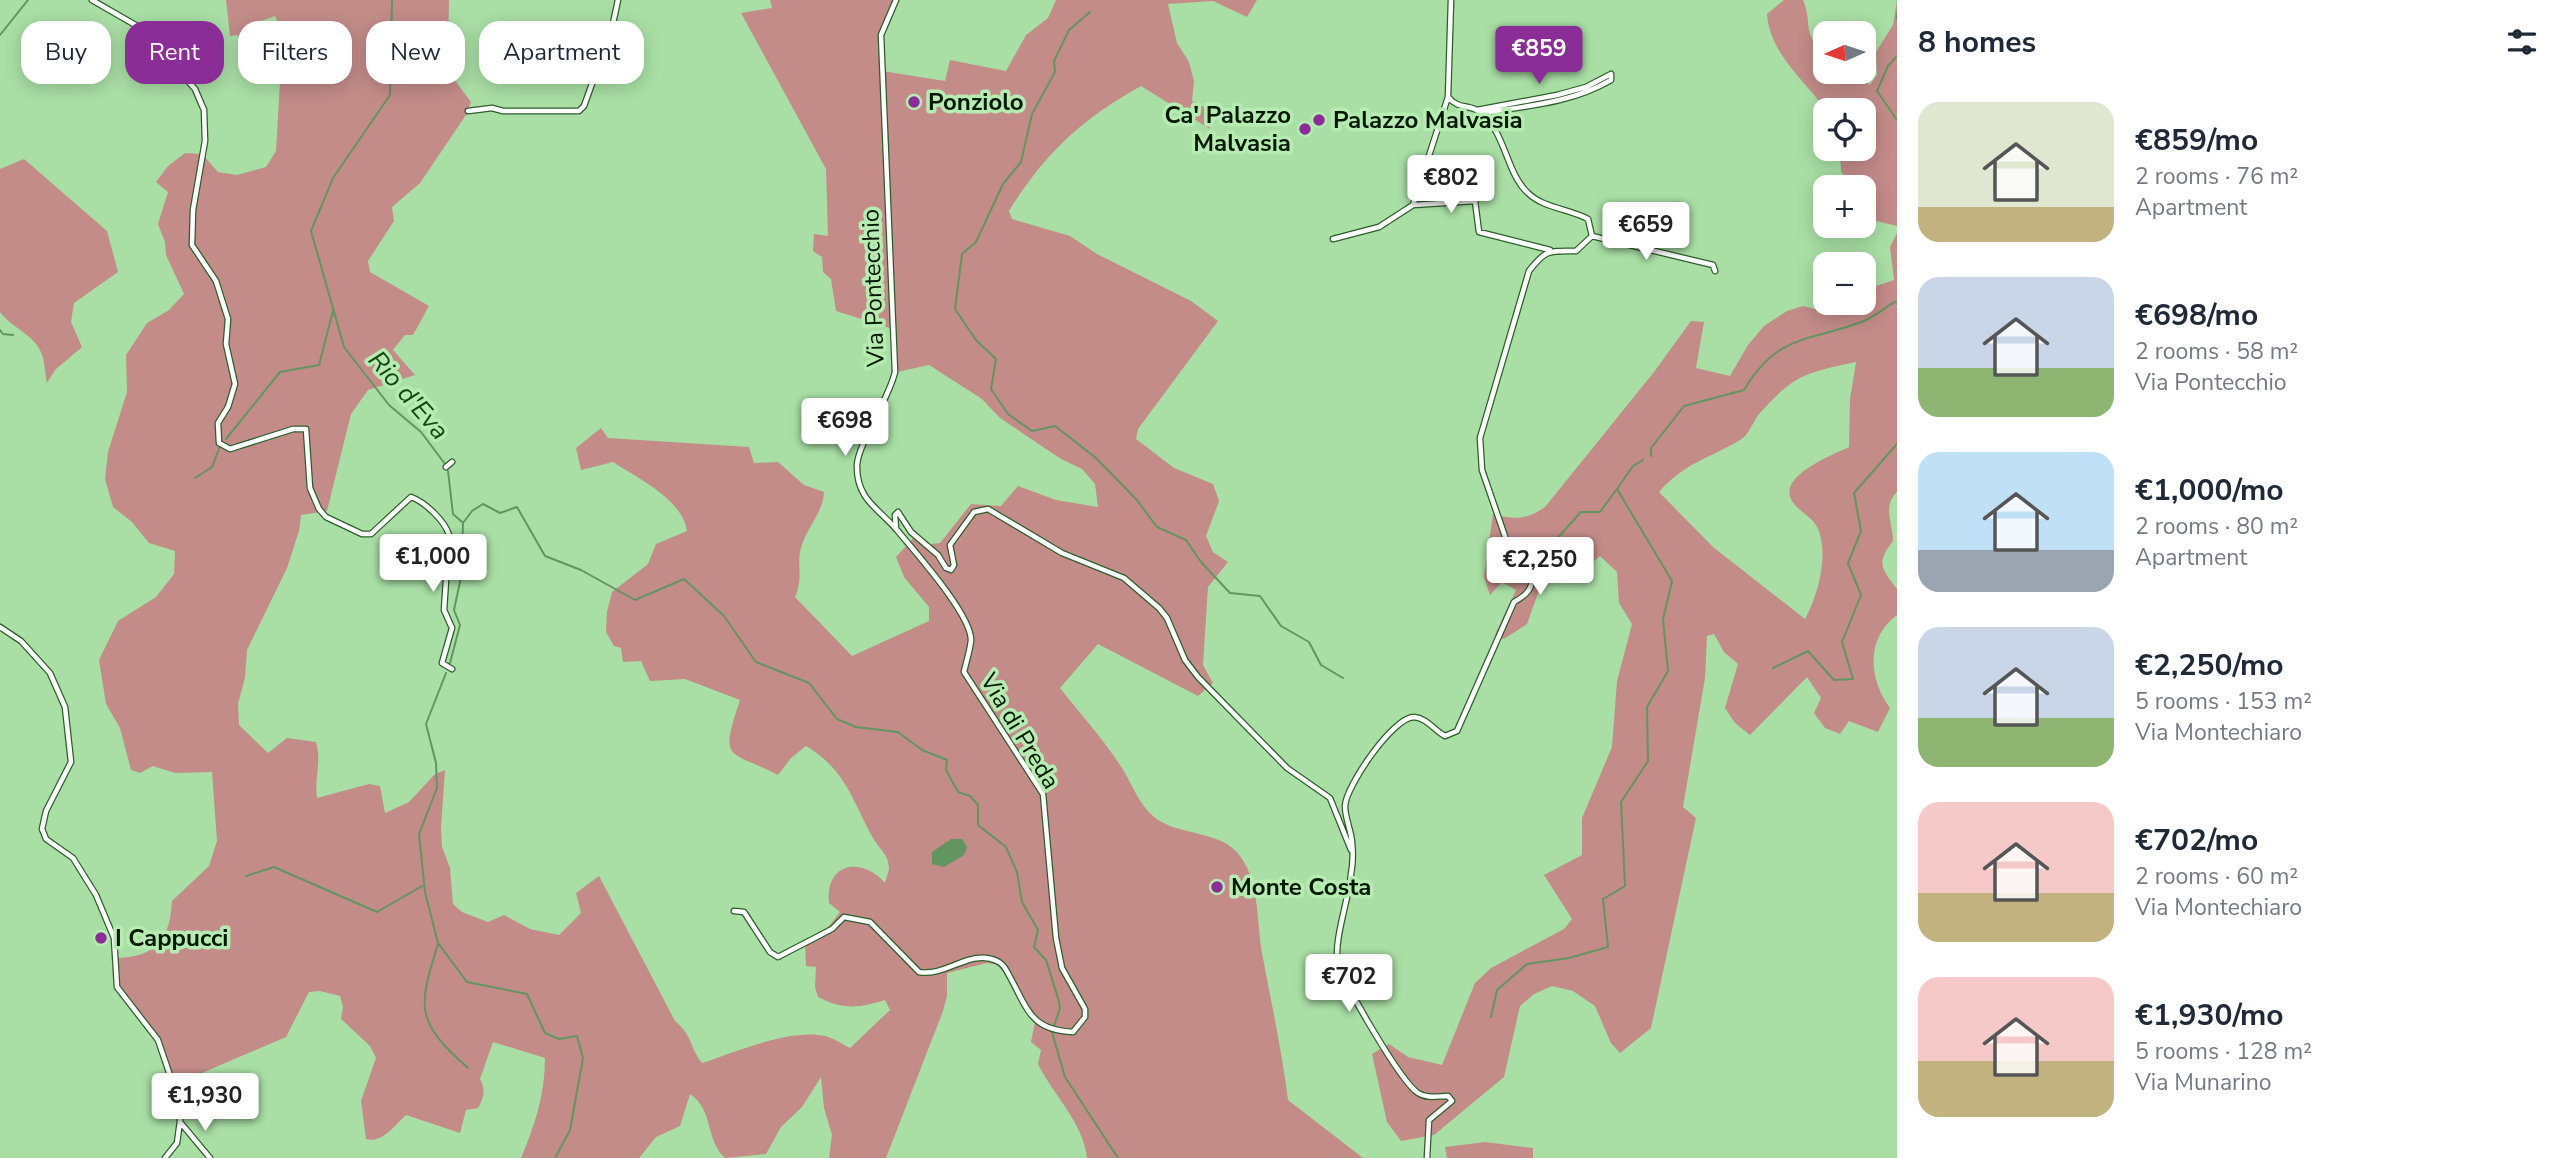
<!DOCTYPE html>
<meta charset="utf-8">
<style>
:root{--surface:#fff;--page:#f6f6f7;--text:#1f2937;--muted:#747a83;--accent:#8b2d97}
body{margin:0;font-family:"Nunito Sans",sans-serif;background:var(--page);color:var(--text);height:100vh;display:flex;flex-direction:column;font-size:26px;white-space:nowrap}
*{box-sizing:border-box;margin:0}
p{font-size:23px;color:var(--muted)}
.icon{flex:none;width:38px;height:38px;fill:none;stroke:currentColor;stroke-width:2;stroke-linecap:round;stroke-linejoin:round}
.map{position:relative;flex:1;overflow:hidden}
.sheet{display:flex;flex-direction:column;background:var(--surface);width:665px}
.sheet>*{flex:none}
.guide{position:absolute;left:21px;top:21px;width:665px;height:63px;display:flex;gap:14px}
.needle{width:46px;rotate:267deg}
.tools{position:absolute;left:1813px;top:21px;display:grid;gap:14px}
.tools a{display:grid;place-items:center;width:63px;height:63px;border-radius:14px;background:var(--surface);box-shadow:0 4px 18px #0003;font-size:35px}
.price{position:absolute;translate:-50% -60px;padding:0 16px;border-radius:7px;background:#fff;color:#222;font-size:23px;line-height:46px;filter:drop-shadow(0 2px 4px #0008)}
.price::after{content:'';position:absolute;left:50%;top:42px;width:21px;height:16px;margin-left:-10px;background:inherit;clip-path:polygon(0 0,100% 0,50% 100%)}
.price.active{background:var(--accent);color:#fff}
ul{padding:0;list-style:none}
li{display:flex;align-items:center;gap:21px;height:175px;padding:0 21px}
li span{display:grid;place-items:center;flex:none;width:196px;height:140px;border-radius:21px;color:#555}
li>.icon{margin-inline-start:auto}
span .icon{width:84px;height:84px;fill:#fffc;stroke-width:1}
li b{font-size:30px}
h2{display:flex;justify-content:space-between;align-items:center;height:84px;padding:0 21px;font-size:30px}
.pill{padding:0 24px;border-radius:21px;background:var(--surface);box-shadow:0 4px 18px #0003;font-size:24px;line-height:63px}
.pill.active{background:var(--accent);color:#fff}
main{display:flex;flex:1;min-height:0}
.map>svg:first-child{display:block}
.green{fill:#c38c89;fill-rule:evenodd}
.water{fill:#639560}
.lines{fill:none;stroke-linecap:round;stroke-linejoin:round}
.stream{stroke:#639560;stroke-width:2}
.minor-casing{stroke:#2c5e2a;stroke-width:7}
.minor{stroke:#fff;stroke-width:4.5}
.poi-dot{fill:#8b2d97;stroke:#b6ecb1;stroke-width:2.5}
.labels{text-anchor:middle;stroke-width:7;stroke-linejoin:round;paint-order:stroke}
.poi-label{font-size:24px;font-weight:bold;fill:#051804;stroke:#b6ecb1;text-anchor:start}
.street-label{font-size:24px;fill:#051804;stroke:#b6ecb1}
.water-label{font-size:26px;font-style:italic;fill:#144813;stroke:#b6ecb1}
</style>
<main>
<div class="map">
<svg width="1897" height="1158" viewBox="0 0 1897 1158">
<rect width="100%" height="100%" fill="#a9dfa5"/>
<path class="green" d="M226,0h223l-1,54 -3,13 26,35 -5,13 -46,68 -28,24 2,14 -26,40 2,11 59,34 -16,29h-8l-12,15 22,25 -47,15 -17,24 -24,97 -26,4 -2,16 -12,37 -40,82 -2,27 -7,27 1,21 29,28 19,-15 29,4c6,20 -2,36 1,56l52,-14 11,2 5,27 24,-11 26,-28 10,-4 -4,57 1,20 8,21 3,36 9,8 26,10 16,-7 26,14 29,6 22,-22 -5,-20 23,-17 76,145c18,15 14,25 27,42 33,-11 89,-35 123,-27 8,2 17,8 25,12l40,-38 -5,-10c-26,8 -42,10 -67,-3l-3,-10 1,-20 -10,-1 -1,-22 25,-19 10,-13 -11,-9c-4,-40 32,-47 56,-20 1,-5 4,-11 4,-16 -1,-13 -10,-18 -16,-29 -21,-38 -27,-68 -67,-92l-15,12 -13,17c-50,-26 -59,-12 -38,-75l-55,-21 -35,2 -9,-20 -18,1 -2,-14 -7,-2 -8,-14 1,-20 5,-20 36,-28 8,-20 31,-13c-5,-32 -48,-52 -74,-69l-32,8 -5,-22 25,-20 7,10 141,9 5,16 24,-1 26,23 20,7c-1,22 -17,34 -23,56 -5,18 3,27 -6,49l57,59 77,-35v-14l-25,-30 -8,-20 20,-22 14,9 10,-1 31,-39 30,2 17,-20 38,14 42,7 -3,-23 -13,-15 -21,-10 -61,-41 -18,-19 -53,-34 -32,7 -4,-43 -57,-18 -5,-32 -8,-7 -1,-15 -9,-6 1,-17 14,2 -2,-67 -85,-156 31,-5 -2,-8h125l-15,44 2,27 63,10 5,-21 56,11 20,-36 22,-17 8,-18h201l-10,17 -34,-16 -45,3 9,39 12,19 5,19 -2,20 12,6 6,22 -69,-43c-59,33 -96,67 -132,125l3,8 58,17 27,18 94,47 27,20 -80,108 -2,10 38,29 39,16 6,17 -13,35 7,16 15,10 -20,25 -5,78 10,18 -15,13 -100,-52 -38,44c22,28 47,55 65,85 9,16 15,32 29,44 23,19 68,13 86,39 21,28 16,69 23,102 9,48 19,94 25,142l75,58h-276c-4,-36 -34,-63 -49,-94l3,-14 -10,-8 4,-21 -36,-56 -12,-2 -40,10v23l-4,15 -57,147h-57l3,-23 -8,-27 -3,-31 -19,30 -21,20 -15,27 -41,4c-20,-18 -11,-48 -35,-64l-10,32 -24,11 -17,21h-118c14,-33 24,-64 24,-100l-52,-16 -13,37c6,11 4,18 -2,29l-12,2 -6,23 -54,-18c-11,10 -24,29 -40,24l-5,-38 15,-43 -6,-12 -29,-27 2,-12 -3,-11 -20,-5 -11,1 -23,45 -98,42 -9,16 -20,-56 -30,-35 -10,-18 -2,-28c40,-1 53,-20 55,-57l37,-35 8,-25 -5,-69 -37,1 -22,-7 -13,7 -9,-3 -11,-42 -14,-24 -7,-44 19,-39 38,-24 18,-23 1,-23 -26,-8 -17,-21 -19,-15 -8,-28 3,-27 19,-60 -1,-37 21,-32 22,-13 15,-16 -18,-39 -1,-13 -7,-18 10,-32 -12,-10 12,-16 17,-13 17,1 16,18 19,3 29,-8 10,-16 5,-87 12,-9 -18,-39 -14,5 -10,26 -14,-12 -7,1z
M1784,0h19c10,22 -2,35 22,53v19h31l14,13 7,-10 -1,-23 17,-27 4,-25v226l-33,-8v-31h-14l-9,-16 -1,-22h24v-39h-38c-23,-32 -56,-56 -59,-96z
M24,159l83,72 11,41 -44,31 -3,19 11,25 -27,23 -8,13c-2,-9 -2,-24 -7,-33 -9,-17 -29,-23 -40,-38v-143z
M1897,233v259c-15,14 -4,31 -4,49 -17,22 -12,27 4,48v26c-31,23 -29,63 -7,93l-12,24 -29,-11 -9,13 -15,-6 -11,-15 7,-15 -14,-21 -57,58 -15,-12 -10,-15 13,-44 -14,-12 -10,-18 -7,2 -2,42 -22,129 13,11 -45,210 -31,25 -9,-10 -16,-37 -22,-15 -21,-5 -18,8 -14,12 -16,71 -70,58 -33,6 -14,-19 -15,-68 17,-10 19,13 34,8 33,-82 16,-15 73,-39 8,-10 -28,-44 38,-20v-37l30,-71 5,-66 15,-57 -13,-21 -2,-31 -17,-16c-19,16 -33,26 -58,26l-15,42 -23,15 -9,-4 21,-45 -14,-8 -12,13 -6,-18 9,-63c21,6 34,6 52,-7l109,-135 37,-51 13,1 -8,46 34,8 18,-31 16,-19 23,-15 16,-5 12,3 25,-6h24v-13l30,-10 -4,-33zM1856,362l-6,37 -1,48c-17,8 -72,29 -57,54 6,10 21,16 26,28 11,26 0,66 -13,90l-92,-72 -54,-55c25,-29 51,-34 81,-52 8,-4 13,-18 19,-26 35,-39 45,-41 97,-52z
M1485,1142l48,6v10h-86l-2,-11z"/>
<path class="water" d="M951,839h11l5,8 -3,8 -20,12 -12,-3v-12z"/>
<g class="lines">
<path class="stream" d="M392,0l-2,95 -57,83 -22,53 33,116 45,58 32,27 24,32
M1090,12l-21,18 -15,31 1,11 -23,42 -11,48 -18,22 -27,58 -14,12 -7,55 21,31 20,19 -5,30 17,25 24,17 23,-5 41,32 40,41 21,28 29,13 15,22 29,31 30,3 21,30 28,16 12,23 22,13
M1897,13v7
M0,35l28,-35
M1897,56l-9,10 -11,25 20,29
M0,330l3,4 10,1
M226,439l54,-67 39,-7 14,-54
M1651,456v-8l33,-42 60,-16c34,-57 65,-48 120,-69 12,-5 21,-14 33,-20
M448,471l5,43 9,8
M195,478l17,-11 8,-21
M463,523l9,-12 11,-7 17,9 17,-6 28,49 36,14 54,30 49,-21 40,37 32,46 53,21 28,36 19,8 42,5 24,18 25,10 -1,10 12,22 12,4 8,9v20l28,22 11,25 5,30 16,28 -4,17 12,13 12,38 2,10 -8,24 13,45 53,81
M1523,545l30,-2 28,-31h19l16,-22
M450,663l10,-38 -6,-15 7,-33 2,-53
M1773,668l35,-17 26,29 19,-1 -11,-37 19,-47 -13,-32 13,-32 -7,-38 43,-49
M446,673l-20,51 10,39 1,25 -18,46 6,58 13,51 29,39 60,12 18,39 14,6 18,-3 6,22 -13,72 -15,28
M246,876l28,-9 103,45 45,-26
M438,944c-20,64 -23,77 30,124
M1491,1017l6,-27 30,-26 42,-6 39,-11 -5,-48 22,-13 -4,-84 27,-41 -1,-54 21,-36 -5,-52 9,-38 -55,-92 16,-23 10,-6"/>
<defs>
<path id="minor" d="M92,0l66,38 20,32 17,19 9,21 1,31 -12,69 -1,35 24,36 12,38 -2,25 9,40 -7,23 -10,16 1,20 11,6 63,-20h13l4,59 9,21 7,8 36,17h9l40,-37c14,5 34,24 38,38l-5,75 8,18 -10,35 10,6
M1477,110l80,-15 29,-8 25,-13
M468,111l24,-3 11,3h76l5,-5 28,-78 6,-28
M1482,113c44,-7 90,-10 129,-33v-6
M1413,205l35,-108
M1592,236l121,29 2,6
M1333,239l46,-12 34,-22 62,-4 4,31 71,18
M446,467l6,-5
M896,529l-1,-14 3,-3 13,20 27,23 8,13 5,2 3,-5 -4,-20 24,-33 14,-3 74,44 62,25 35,30 8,10 18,42 13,17 89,91 43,30 21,52
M0,627l21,14 29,32 15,34 6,55 -25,49 -4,18 4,10 27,19 23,37 18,43 3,49 41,53 20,59 2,22 -3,22 -12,15
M734,911l10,1 26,40 8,5 54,-28 12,-12 26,5 49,50c27,5 52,-24 78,-11 7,3 9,9 13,16 18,33 21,53 63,55l12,-15v-8l-23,-41 -6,-30 -13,-144 -79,-122c2,-10 6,-21 7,-32 0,-26 -56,-88 -74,-110 -19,-22 -41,-31 -40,-65 1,-21 32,-66 38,-93l-14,-337 15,-35
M180,1122l30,36
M1427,1158l2,-38 23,-19 -4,-5c-10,0 -21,3 -30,-3 -17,-11 -75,-110 -80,-131 -5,-19 11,-64 13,-88 2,-10 2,-22 1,-32 -1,-12 -7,-24 -7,-36 1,-20 48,-89 69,-89 13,1 21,14 31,19l12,-5 57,-129c15,-8 19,-15 19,-31l-24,-23 -27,-78 -2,-32 49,-167c17,-22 20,-20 47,-20l16,-15 -4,-17c-18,-10 -45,-11 -60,-26 -22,-20 -22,-60 -47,-80 -11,-10 -21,-2 -33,-16l3,-97"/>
</defs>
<use href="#minor" class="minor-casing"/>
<use href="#minor" class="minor"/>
</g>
<g class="poi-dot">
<circle cx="914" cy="102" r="7"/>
<circle cx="1319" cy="120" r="7"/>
<circle cx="1305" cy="129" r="7"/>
<circle cx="1217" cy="887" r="7"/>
<circle cx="101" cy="938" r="7"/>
</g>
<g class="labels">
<g class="poi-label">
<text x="928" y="110">Ponziolo</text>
<text x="1291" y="123" text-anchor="end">Ca' Palazzo<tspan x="1291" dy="28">Malvasia</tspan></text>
<text x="1333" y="128">Palazzo Malvasia</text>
<text x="1231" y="895">Monte Costa</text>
<text x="115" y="946">I Cappucci</text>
</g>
<g class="street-label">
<text transform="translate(873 288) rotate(-92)" y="8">Via Pontecchio</text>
<text transform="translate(1020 731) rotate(59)" y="8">Via di Preda</text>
</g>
<g class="water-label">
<text transform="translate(409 395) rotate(49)" y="9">Rio d'Eva</text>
</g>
</g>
</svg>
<div class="tools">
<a><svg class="needle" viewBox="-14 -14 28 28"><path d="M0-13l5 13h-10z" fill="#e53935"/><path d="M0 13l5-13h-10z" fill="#747a83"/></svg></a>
<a><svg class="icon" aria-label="locate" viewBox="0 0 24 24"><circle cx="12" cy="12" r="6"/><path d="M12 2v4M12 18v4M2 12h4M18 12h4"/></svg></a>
<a>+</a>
<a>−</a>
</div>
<b class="price active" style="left:1539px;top:86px">€859</b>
<b class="price" style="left:1451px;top:215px">€802</b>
<b class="price" style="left:1646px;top:262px">€659</b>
<b class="price" style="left:845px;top:458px">€698</b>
<b class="price" style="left:433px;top:594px">€1,000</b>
<b class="price" style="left:1540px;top:597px">€2,250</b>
<b class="price" style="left:1349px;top:1014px">€702</b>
<b class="price" style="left:205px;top:1133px">€1,930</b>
<div class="guide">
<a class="pill">Buy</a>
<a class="pill active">Rent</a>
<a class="pill">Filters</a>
<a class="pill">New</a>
<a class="pill">Apartment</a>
</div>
</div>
<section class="sheet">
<h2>8 homes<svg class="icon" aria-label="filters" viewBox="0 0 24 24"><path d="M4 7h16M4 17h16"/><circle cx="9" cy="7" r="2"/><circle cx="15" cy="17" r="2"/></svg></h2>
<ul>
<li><span style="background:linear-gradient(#dfe7d0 75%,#c2b280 0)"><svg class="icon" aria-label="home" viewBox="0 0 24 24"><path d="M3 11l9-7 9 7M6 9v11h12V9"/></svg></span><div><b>€859/mo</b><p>2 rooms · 76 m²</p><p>Apartment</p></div></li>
<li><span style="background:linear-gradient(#c9d6e8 65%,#8fb573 0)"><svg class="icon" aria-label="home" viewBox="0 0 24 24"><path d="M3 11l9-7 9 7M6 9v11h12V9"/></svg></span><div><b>€698/mo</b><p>2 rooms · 58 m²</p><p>Via Pontecchio</p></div></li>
<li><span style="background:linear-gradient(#bfe0f5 70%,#9aa5b1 0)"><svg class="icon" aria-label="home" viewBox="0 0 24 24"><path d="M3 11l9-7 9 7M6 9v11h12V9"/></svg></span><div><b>€1,000/mo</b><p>2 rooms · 80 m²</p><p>Apartment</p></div></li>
<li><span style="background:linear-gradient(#c9d6e8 65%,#8fb573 0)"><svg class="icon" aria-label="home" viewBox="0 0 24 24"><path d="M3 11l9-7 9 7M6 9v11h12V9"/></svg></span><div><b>€2,250/mo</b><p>5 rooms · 153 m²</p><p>Via Montechiaro</p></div></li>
<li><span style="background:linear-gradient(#f6c9c9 65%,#c2b280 0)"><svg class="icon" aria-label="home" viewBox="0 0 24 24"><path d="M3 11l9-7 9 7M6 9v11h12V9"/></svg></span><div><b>€702/mo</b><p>2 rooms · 60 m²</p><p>Via Montechiaro</p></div></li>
<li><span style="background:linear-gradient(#f6c9c9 60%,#c2b280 0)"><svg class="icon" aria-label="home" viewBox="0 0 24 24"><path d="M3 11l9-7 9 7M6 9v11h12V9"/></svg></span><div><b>€1,930/mo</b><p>5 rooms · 128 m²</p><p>Via Munarino</p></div></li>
</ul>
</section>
</main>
